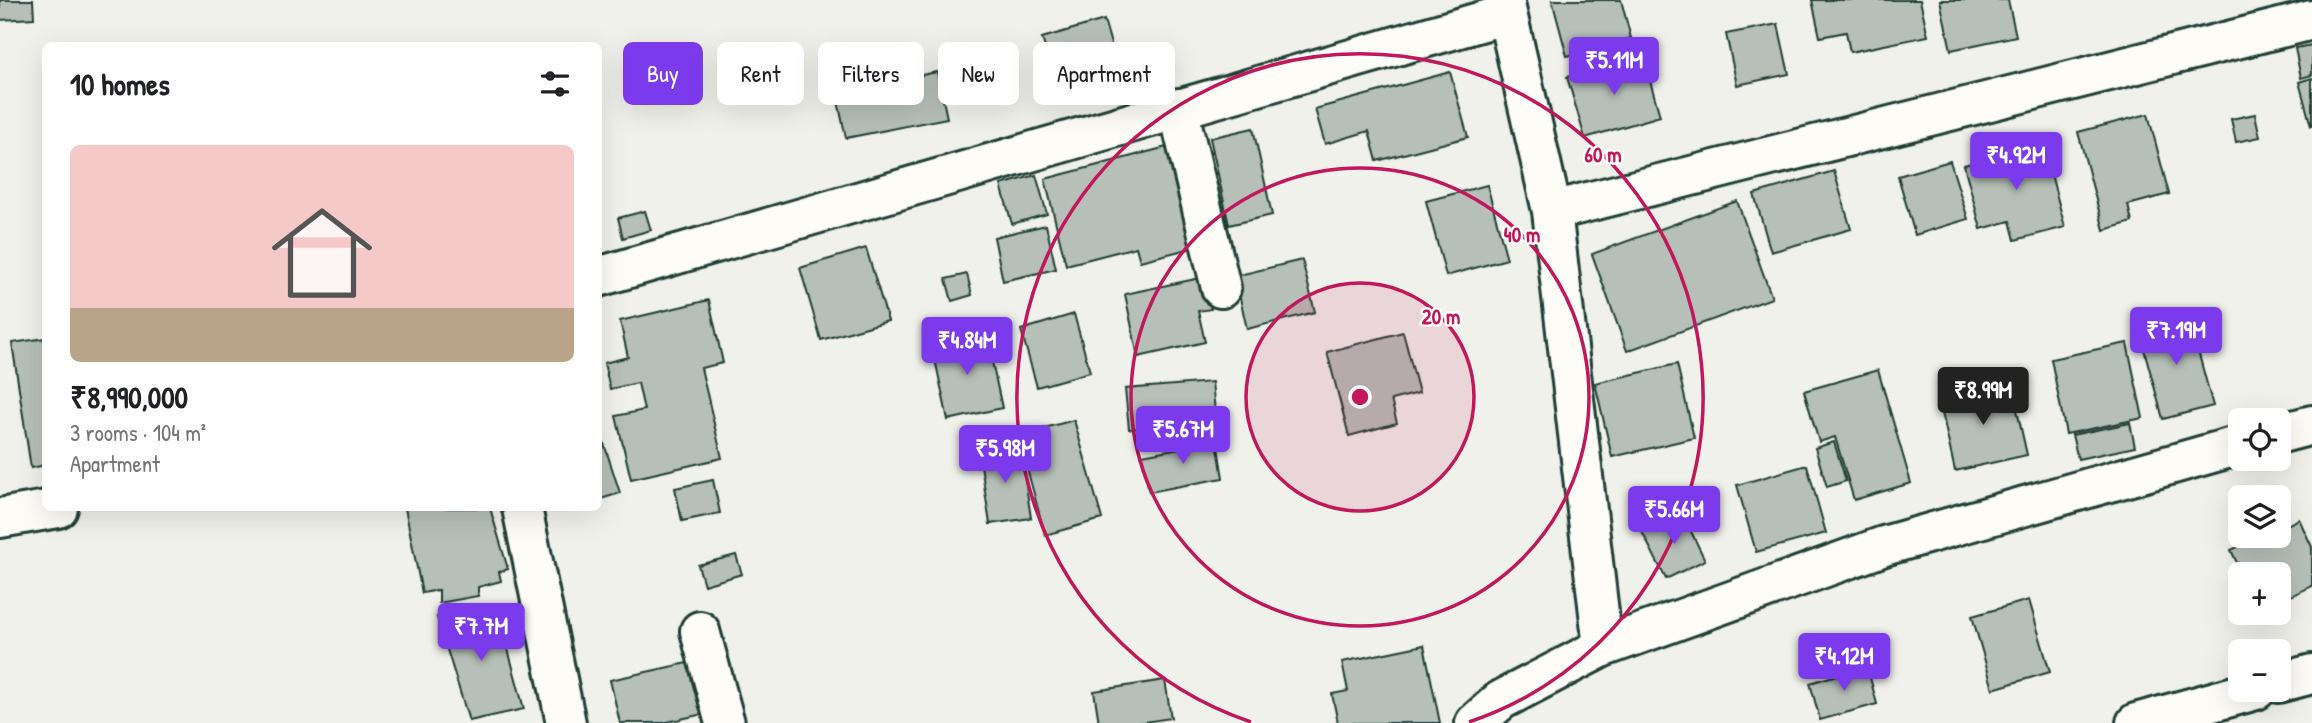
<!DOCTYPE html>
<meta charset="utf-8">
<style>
:root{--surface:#fff;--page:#f2f2f2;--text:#202124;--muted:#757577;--accent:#7c3aed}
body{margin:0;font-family:"Patrick Hand",sans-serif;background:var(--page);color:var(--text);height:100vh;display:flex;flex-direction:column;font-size:26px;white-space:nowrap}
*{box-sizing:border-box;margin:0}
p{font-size:23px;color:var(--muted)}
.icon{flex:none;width:38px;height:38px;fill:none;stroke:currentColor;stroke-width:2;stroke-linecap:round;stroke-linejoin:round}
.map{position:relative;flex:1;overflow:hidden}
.drawer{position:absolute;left:42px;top:42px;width:560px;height:469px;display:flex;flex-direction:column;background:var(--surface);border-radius:10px;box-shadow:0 7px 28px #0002}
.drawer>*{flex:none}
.hud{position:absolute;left:623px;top:42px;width:665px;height:63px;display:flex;gap:14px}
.controls{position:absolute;left:2228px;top:408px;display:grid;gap:14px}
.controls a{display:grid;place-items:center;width:63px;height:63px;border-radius:10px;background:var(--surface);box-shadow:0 7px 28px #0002;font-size:35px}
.price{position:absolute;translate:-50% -60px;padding:0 16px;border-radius:7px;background:var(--accent);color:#fff;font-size:23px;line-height:46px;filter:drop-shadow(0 2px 4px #0008)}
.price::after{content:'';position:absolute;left:50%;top:42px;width:21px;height:16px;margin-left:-10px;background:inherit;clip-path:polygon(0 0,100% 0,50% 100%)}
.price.on{background:#222;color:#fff}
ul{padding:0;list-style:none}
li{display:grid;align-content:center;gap:14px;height:371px;padding:0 28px}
li span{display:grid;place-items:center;height:217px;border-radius:10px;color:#555}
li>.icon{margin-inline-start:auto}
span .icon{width:126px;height:126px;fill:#fffc;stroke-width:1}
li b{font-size:30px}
h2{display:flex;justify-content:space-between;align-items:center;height:84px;padding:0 28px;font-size:30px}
.pill{padding:0 24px;border-radius:10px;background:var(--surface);box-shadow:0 7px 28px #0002;font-size:24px;line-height:63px}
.pill.on{background:var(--accent);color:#fff}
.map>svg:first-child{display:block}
.building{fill:#b6bfb8;stroke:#1f3d34;stroke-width:2}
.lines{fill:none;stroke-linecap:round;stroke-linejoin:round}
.minor-casing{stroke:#1f3d34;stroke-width:44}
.minor{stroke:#fdfcf7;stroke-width:38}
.ring{fill:none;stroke:#c2185b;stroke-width:3.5}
.centre{fill:#c2185b;stroke:#fdfcf7;stroke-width:3.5}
.ring-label{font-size:21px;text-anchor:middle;font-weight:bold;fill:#c2185b;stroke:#fdfcf7;stroke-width:5;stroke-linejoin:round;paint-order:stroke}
</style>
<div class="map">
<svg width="2312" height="723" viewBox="0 0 2312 723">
<rect width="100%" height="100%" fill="#f0f1eb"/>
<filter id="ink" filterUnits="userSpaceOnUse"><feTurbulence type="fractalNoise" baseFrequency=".0143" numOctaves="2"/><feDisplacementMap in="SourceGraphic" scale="14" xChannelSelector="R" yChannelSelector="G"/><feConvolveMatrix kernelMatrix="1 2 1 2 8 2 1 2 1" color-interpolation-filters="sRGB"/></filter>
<g filter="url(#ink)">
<path class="building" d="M0,0h33l1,18 -34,2z
M1552,0h69l10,38 -64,18z
M1812,0h108l8,36 -78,16 -4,-20 -26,5z
M1940,0h68l8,36 -65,14z
M1104,20l18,62 -62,17 -18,-61z
M1778,24l11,50 -52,11 -11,-51z
M2312,45v30l-11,3 -6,-30z
M1643,56l17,60 -75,22 -18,-61z
M937,72l10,46 -101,20 -10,-46z
M1450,72l18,65 -91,24 -8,-30 -44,13 -10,-35z
M2312,78v48h-1l-12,-44z
M2148,114l21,80 -41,11 4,17 -28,8 -26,-98z
M2255,114l5,23 -24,5 -5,-23z
M1253,128l19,87 -43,10 -19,-87z
M1178,144l26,101 -64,16 -4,-14 -70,18 -21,-86z
M2043,144l22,83 -50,13 -5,-19 -29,8 -17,-64z
M1950,161l18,58 -53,16 -17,-59z
M1834,171l17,58 -80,23 -17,-58z
M1036,175l11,39 -35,10 -11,-39z
M1487,185l20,74 -61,17 -20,-75z
M1737,201l35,97 -145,53 -35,-97z
M645,211l6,19 -28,8 -5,-20z
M1046,225l10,44 -53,12 -9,-44z
M866,248l22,73 -67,19 -21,-72z
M1302,260l13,52 -68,17 -12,-53z
M967,274l5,21 -20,6 -6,-22z
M1205,277l6,32 -13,2 7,31 -67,15 -13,-63z
M709,300l14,63 -22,5 21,90 -91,21 -15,-63 28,-6 -6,-27 -28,6 -6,-26 24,-6 -8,-36z
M1074,314l16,58 -53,15 -16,-57z
M2188,314l25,92 -50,13 -25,-92z
M1403,332l16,61 -28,7 6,23 -48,13 -22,-84z
M986,334l16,74 -54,12 -16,-75z
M46,338v127l-15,3 -19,-125z
M2127,343l16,75 -77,16 -15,-75z
M1677,364l17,74 -82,19 -17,-74z
M1878,370l33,113 -57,17 -19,-63 -16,5 -15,-51z
M1212,382l4,39 -87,8 -4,-40z
M2011,383l16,72 -72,16 -16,-72z
M1074,420l28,99 -57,16 -27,-100z
M2130,423l5,24 -57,12 -6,-24z
M598,425l22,68 -22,7z
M1217,441l6,37 -74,14 -7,-37z
M1834,442l12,39 -19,6 -12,-39z
M1020,446l11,72 -41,6 -11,-72z
M1807,465l19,68 -70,19 -19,-67z
M713,480l7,33 -38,8 -7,-33z
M405,508h85l18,61 -9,3 2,9 -23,6v9l-39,7v-13l-17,3z
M1682,513l23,47 -39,19 -24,-47z
M2299,519l13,28v39l-34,16v-28h-36l-11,-24 32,-14h15v-7z
M736,555l6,19 -38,11 -6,-20z
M2029,600l21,72 -57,17 -21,-73z
M497,608l27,101 -55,12 -32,-104z
M1424,645l16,78h-102l-6,-29 16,-3 -6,-29z
M692,662l11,52 -40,9h-43l-10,-43z
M1867,666l10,38 -57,16 -10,-37z
M1165,680l6,38 -33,5h-39l-5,-32z"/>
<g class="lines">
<defs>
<path id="minor" d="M1504,0l48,211 51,436 281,-101 356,-101
M1178,108l43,180
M1552,211l760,-191
M598,277l909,-263
M2278,434l34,-9
M522,508l44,215
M0,518l58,-10
M700,631l25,92
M2278,683l34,-9
M1475,723l26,-23 102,-53
M2136,723l120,-33"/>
</defs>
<use href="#minor" class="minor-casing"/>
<use href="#minor" class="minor"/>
</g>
</g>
<circle cx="1360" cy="397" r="114" fill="#c2185b" fill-opacity=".12"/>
<g class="ring">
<circle cx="1360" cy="397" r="114"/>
<circle cx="1360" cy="397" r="229"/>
<path d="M1251 722A343 343 0 1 1 1469 722"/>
</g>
<circle cx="1360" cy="397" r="10" class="centre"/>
<g class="ring-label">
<text x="1603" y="162">60 m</text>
<text x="1522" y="242">40 m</text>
<text x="1441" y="324">20 m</text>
</g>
</svg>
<div class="controls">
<a><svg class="icon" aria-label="locate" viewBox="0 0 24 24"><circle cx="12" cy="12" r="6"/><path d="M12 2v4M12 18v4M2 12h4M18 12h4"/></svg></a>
<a><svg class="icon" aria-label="layers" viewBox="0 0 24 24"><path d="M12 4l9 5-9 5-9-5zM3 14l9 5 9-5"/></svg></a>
<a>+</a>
<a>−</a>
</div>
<b class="price" style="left:1614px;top:97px">₹5.11M</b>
<b class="price" style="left:2016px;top:192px">₹4.92M</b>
<b class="price" style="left:2176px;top:367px">₹7.19M</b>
<b class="price" style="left:967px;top:377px">₹4.84M</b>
<b class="price on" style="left:1983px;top:427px">₹8.99M</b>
<b class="price" style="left:1183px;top:466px">₹5.67M</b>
<b class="price" style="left:1005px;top:485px">₹5.98M</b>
<b class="price" style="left:1674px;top:546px">₹5.66M</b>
<b class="price" style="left:481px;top:663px">₹7.7M</b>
<b class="price" style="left:1844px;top:693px">₹4.12M</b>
<div class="hud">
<a class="pill on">Buy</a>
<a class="pill">Rent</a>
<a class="pill">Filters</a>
<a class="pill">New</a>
<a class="pill">Apartment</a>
</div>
<section class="drawer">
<h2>10 homes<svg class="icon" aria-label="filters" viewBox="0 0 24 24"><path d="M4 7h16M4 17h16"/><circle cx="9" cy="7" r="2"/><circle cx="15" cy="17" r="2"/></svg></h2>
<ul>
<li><span style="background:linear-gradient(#f6c9c9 75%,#b9a48a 0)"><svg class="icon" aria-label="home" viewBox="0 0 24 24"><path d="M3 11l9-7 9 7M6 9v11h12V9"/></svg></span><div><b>₹8,990,000</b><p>3 rooms · 104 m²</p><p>Apartment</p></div></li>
</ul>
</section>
</div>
